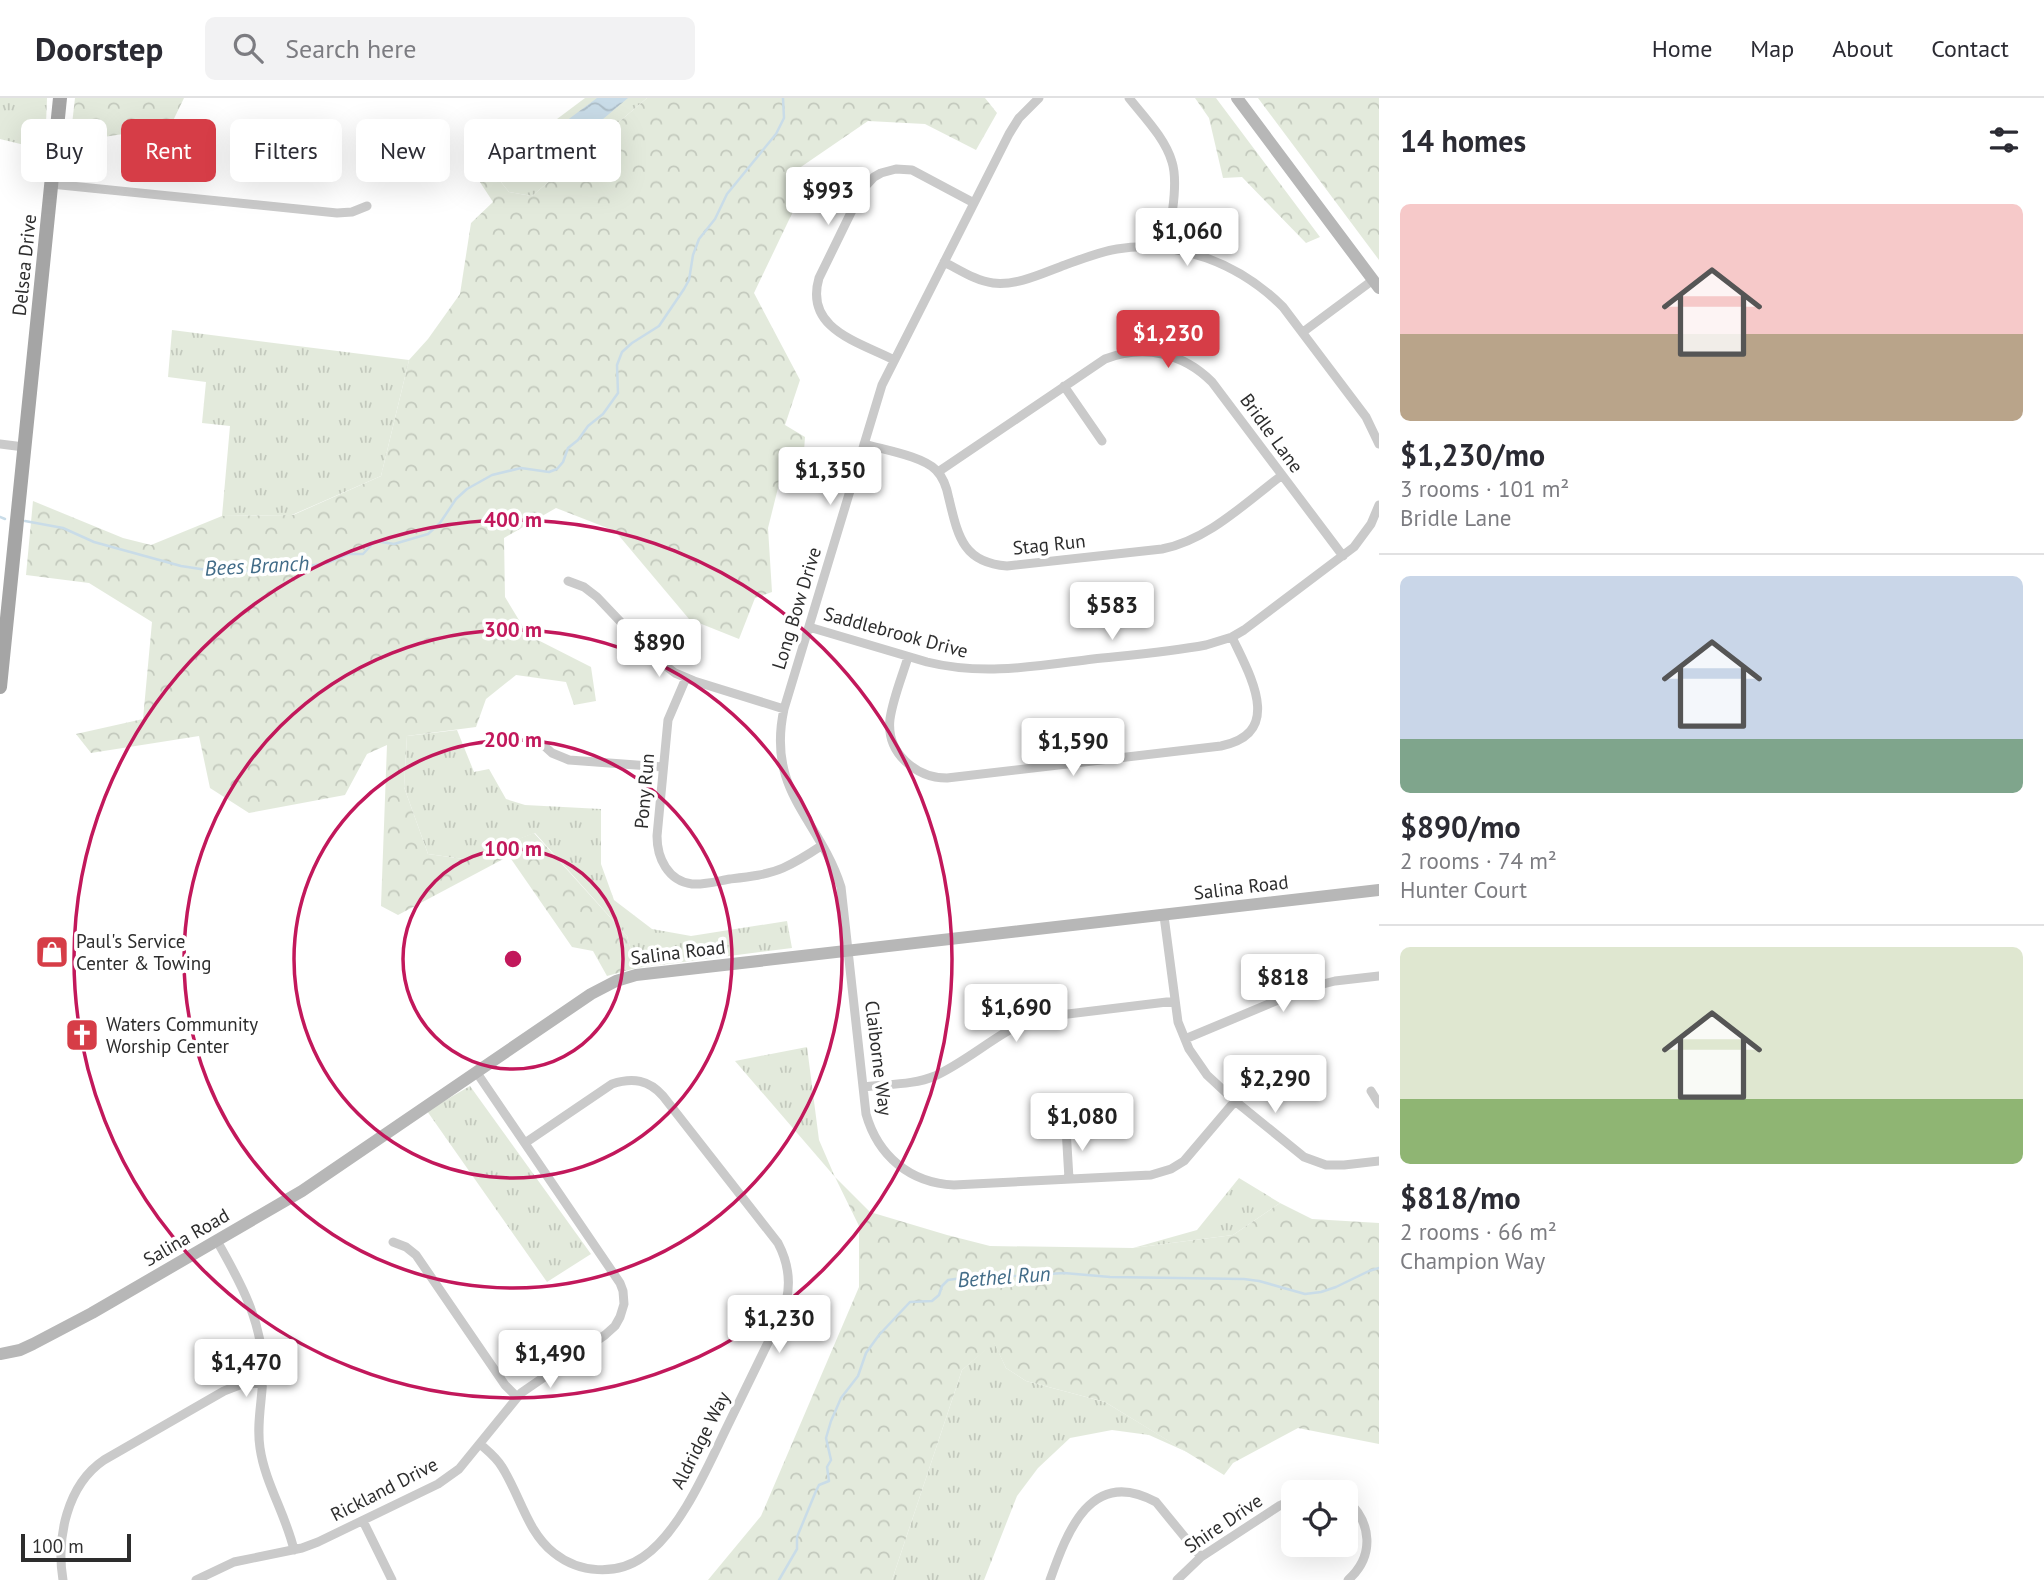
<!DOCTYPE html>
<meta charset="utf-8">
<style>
:root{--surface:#fff;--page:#f2f2f3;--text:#2b2b33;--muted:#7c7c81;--line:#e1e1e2;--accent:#d63d47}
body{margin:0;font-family:"PT Sans",sans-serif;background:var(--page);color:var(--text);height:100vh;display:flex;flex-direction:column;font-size:26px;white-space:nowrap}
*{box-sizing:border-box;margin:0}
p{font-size:23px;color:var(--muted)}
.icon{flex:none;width:38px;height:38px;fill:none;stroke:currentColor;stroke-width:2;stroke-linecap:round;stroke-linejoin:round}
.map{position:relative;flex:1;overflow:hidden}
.drawer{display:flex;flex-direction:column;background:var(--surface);width:665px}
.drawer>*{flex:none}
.banner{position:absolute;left:21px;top:21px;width:665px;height:63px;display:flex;gap:14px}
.tools{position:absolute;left:1281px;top:1382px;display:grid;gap:14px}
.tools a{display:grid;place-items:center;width:77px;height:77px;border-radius:10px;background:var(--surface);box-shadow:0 7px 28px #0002;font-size:35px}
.scale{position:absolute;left:21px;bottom:18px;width:110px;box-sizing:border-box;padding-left:7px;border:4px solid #2d2d2d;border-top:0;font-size:19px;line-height:24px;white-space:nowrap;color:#2d2d2d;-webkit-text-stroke:5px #fff;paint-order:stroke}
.price{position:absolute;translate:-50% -60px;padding:0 16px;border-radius:7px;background:#fff;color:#222;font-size:23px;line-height:46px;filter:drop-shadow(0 2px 4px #0008)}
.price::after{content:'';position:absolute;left:50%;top:42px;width:21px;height:16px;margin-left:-10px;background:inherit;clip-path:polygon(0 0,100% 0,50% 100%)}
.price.selected{background:var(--accent);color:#fff}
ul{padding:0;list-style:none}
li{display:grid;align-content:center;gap:14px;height:371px;padding:0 21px}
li+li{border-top:2px solid var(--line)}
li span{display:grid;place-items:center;height:217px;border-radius:10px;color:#555}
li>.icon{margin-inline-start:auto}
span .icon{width:126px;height:126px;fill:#fffc;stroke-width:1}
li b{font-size:30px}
h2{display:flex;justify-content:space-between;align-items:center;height:84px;padding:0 21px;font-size:30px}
.pill{padding:0 24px;border-radius:10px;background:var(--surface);box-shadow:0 7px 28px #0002;font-size:24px;line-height:63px}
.pill.selected{background:var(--accent);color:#fff}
header{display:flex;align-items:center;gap:42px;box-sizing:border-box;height:98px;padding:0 35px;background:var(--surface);border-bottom:2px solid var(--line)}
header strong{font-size:33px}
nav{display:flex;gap:38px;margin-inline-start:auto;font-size:24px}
.search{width:490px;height:63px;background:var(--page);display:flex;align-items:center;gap:18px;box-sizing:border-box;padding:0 24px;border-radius:10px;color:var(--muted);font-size:26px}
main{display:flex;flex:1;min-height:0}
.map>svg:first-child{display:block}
.grass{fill:url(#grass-tufts)}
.forest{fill:url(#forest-crowns)}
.water{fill:url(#water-waves)}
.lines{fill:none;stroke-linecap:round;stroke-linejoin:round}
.stream{stroke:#c9dce8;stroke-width:2.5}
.street{stroke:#cacaca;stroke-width:9}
.secondary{stroke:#b7b7b7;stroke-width:12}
.primary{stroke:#a5a5a5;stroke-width:14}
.ring{fill:none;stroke:#c2185b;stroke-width:3.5}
.labels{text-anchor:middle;stroke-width:7;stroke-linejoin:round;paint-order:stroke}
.street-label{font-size:19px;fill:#2d2d2d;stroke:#fff}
.poi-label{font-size:19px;fill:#2d2d2d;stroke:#fff;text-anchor:start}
.water-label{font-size:21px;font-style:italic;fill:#426c88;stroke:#fff}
.centre{fill:#c2185b;stroke:#fff;stroke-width:3.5}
.ring-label{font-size:21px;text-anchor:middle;font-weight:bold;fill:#c2185b;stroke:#fff;stroke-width:7;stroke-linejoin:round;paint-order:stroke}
</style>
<header>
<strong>Doorstep</strong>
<div class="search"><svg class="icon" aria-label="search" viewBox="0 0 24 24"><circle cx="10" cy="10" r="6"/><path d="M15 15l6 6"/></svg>Search here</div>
<nav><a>Home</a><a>Map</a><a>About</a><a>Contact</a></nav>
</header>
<main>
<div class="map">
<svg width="1379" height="1482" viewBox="0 0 1379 1482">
<defs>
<pattern id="grass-tufts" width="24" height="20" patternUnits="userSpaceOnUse" patternTransform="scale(1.75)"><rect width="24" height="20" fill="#e3eadc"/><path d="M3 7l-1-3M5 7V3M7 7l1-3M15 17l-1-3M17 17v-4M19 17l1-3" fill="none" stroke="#c3c9bd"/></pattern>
<pattern id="forest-crowns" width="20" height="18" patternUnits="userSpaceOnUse" patternTransform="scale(1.75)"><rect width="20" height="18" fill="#e3eadc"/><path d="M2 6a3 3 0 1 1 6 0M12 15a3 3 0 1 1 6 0" fill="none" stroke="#c3c9bd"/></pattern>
<pattern id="water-waves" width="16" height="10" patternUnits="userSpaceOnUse" patternTransform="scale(1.75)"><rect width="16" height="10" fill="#c9dce8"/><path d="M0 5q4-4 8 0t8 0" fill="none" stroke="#adbdc7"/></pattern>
</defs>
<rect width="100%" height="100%" fill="#fff"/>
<path class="grass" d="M0,0h47l-2,52 -45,-11z
M585,0h62l-115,98 -23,-4 -25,-31 15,-16 30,-9 20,-11z
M172,232l237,30 -28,116 -89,39 -70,1 8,-90 -28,-3 4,-41 -38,-5z
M457,632l17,42 15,-3 17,30 19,6 76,4v55l13,36 38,29 39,7 96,-15 5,27 -156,20 -9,-32 -92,-103 -71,26 -36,-5 -24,-67 3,-51z
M807,949l12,93 16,37 -100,-116z
M470,988l121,168 -44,28 -120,-171z
M1239,1080l41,25 -47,32 -100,13 64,-18z
M994,1244l12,26 20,13 79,21 82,50 -38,-17 -37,-5 -42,8 -32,30 -21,28 -33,84h-92l70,-210z"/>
<path class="forest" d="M75,0h109l-14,29 -100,15z
M647,0h338l12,15 -21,37 -51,-26 -57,-3 -73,50 14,7 -55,115 46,87 -15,45 20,12 -1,14 -24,29 -12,48 4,64 -17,6 -16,41 -50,-20 -74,-88 -59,-23 -52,30 1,59 23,38 63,32 5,34 -22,4 -8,-23 -50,-7 -30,24 -10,28 -69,9 -3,51 24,67 36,5 70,-26 93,103 9,32 -29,8 -14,-25 -21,-4 -63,-91 -111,59 -17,-9 6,-161 -20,9 -22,41 -96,18 -39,-25 -11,-52 -108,17 -15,-19 67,-15 9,-97 -63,-39 -63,-8 7,-74 90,37 28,7 71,-29 71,-1 88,-39 28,-116 19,-21 32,-45 11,-71 22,-21 -17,-26 8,-15 25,31 23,4z
M1195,0h21l104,139 -14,6 -64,-66 -19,1 -14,-60z
M1258,0h121v162z
M835,1079l35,35 77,23 43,11 143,2 100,-13 47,-32 32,16 67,4v221l-81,-16 -65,35 -9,12 -119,-73 -79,-21 -20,-13 -12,-25 -32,27 -70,210h-184l53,-64 98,-229v-61z"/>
<path class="water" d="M597,0h31l-82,69c-18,10 -42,19 -40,-13l44,-21z"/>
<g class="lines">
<path class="stream" d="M0,419l5,2
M25,423l38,7 31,14 87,24 39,6 71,-3 36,-6 21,-9h15l12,-13 19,3 34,-10 12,-11 16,-24 11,-10 25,-14 29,-7 28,4 8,-3 6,-7 5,-14 10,-8 10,-14 15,-12 15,-21 -1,-28 5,-13 10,-9 27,-17 25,-37 5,-9 4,-25 6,-16 16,-20 12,-25 49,-60 8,-16 -1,-20
M779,1482l18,-31v-12l19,-46 3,-6 10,-4 -2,-14 4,-7 -5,-22 5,-17 10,-23 17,-22 8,-23 13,-18 31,-33 22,-1 7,-6 3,-9 6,-6 21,-3h29l66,-4 46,4 134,2 15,2 46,13 16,-2 15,-5 33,-16 10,-3"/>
<path class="street" d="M1039,0l-20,20 -10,16 -127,251 -98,324c-18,83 35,109 57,178l25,227c12,42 44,69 88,71l197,-10 20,-6 13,-8 51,-60
M1129,0c15,19 36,40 43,64 7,22 -2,63 -5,87
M51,86l286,29 15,-1 15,-6
M944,164c16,8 32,19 49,21 24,3 50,-10 72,-18 17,-6 34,-13 52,-16 61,-10 123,15 166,58l83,110 13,27
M1303,234l70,-52
M894,262c-35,-18 -90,-31 -75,-82l43,-88 12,-13 7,-4 15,-4 16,1 62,33
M1064,288l38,55
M0,346l24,3
M864,346c20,6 58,12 72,26 8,8 11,18 13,29 9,37 14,64 58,67l155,-17c46,-9 83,-46 119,-73
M938,374l167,-113c39,-15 78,-6 107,23l131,174
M568,483l16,6 13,10 56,59 22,17 19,8 90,28
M809,529l118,35c57,14 109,4 166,-3 38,-4 76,-7 113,-14l26,-8 12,-7 110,-83 17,-23 8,-19
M908,559c-6,20 -15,41 -18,62 -4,34 26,59 57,59l274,-32c65,-13 27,-74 11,-109
M686,580l-18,42 -11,116c0,22 11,45 35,48 13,1 26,-3 38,-5 18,-2 37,-4 53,-11 13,-6 26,-14 38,-22
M541,645l11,10 17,7 94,7
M1164,818l14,106 11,27 18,26 28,26 69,56 22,8h18l35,-4
M1185,941l122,-51 28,-7 44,-5
M864,989c22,-3 50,-2 71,-11 35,-16 64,-45 100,-58l140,-17
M1371,993l8,13
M1066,1030l3,51
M217,1143c24,42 46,82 46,131 0,25 -7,51 -3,76 5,35 26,67 34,102
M393,1144l13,5 10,8 89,130 12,12
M480,1346c8,7 17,14 22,23 18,28 25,65 52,86 25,20 62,23 89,4 37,-25 64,-89 83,-128 18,-37 36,-74 54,-111 12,-25 11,-50 -2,-75l-115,-147c-14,-16 -30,-19 -51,-12l-87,59
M1313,1395h12
M1346,1401c26,23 29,57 2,81
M363,1423l29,59
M63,1482c-7,-42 4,-95 41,-120l120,-69 18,-7 21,-1
M196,1482l38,-18 68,-14 16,-6 120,-58 21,-15 62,-76 84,-58 10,-9 5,-9 4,-13 -1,-13 -3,-8 -143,-210
M1050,1482c17,-48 41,-114 106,-78l45,55
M1177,1482l24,-23 78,-51 14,-6"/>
<path class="secondary" d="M1237,0l142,190
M0,1256l20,-4 13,-6 59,-31 210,-122 289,-197 25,-13 20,-6 743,-85"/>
<path class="primary" d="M0,589l60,-589"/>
</g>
<g class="ring">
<circle cx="513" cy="861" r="110"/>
<circle cx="513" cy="861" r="219"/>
<circle cx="513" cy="861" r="329"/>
<circle cx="513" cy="861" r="439"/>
</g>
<defs>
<symbol id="shop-square" viewBox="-11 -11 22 22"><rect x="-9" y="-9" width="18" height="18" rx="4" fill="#d63d47" stroke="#fff"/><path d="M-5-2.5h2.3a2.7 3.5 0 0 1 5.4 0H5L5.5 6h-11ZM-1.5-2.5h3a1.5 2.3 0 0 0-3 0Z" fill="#fff"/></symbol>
<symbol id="church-square" viewBox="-11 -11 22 22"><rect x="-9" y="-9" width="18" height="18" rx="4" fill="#d63d47" stroke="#fff"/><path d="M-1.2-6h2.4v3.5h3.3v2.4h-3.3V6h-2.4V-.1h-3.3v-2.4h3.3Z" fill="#fff"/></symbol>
</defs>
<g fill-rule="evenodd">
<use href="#shop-square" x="33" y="835" width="38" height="38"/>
<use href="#church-square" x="63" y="918" width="38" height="38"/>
</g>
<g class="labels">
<g class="street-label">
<text transform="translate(24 167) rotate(-84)" y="7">Delsea Drive</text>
<text transform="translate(1272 335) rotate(54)" y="7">Bridle Lane</text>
<text transform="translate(1049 446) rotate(-6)" y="7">Stag Run</text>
<text transform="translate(796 510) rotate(-73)" y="7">Long Bow Drive</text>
<text transform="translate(896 534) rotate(15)" y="7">Saddlebrook Drive</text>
<text transform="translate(644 693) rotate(-85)" y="7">Pony Run</text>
<text transform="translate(1241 789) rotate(-7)" y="7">Salina Road</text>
<text transform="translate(678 854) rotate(-7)" y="7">Salina Road</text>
<text transform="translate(879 960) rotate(83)" y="7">Claiborne Way</text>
<text transform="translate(186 1139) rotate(-30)" y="7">Salina Road</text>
<text transform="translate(700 1342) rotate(-63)" y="7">Aldridge Way</text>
<text transform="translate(384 1391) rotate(-27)" y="7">Rickland Drive</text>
<text transform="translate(1223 1425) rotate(-34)" y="7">Shire Drive</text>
</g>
<g class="poi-label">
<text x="76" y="850">Paul's Service<tspan x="76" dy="22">Center &amp; Towing</tspan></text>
<text x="106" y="933">Waters Community<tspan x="106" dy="22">Worship Center</tspan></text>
</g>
<g class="water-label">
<text transform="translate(257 468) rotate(-3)" y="7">Bees Branch</text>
<text transform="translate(1004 1179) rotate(-4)" y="7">Bethel Run</text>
</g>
</g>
<circle cx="513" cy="861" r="10" class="centre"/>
<g class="ring-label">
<text x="513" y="429">400 m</text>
<text x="513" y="539">300 m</text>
<text x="513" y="649">200 m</text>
<text x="513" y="758">100 m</text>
</g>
</svg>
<div class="tools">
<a><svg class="icon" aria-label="locate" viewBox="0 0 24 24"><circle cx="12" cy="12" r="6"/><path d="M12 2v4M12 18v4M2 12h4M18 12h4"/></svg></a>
</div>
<div class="scale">100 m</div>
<b class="price" style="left:828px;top:129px">$993</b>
<b class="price" style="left:1187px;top:170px">$1,060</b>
<b class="price selected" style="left:1168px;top:272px">$1,230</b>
<b class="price" style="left:830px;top:409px">$1,350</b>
<b class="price" style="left:1112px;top:544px">$583</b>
<b class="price" style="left:659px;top:581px">$890</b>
<b class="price" style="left:1073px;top:680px">$1,590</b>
<b class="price" style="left:1283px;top:916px">$818</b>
<b class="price" style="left:1016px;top:946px">$1,690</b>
<b class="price" style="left:1275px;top:1017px">$2,290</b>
<b class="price" style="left:1082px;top:1055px">$1,080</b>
<b class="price" style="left:779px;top:1257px">$1,230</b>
<b class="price" style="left:550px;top:1292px">$1,490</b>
<b class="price" style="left:246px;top:1301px">$1,470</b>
<div class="banner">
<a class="pill">Buy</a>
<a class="pill selected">Rent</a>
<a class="pill">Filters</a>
<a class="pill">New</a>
<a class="pill">Apartment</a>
</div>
</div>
<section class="drawer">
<h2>14 homes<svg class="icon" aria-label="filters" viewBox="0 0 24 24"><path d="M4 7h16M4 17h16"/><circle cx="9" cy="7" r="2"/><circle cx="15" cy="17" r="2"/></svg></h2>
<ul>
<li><span style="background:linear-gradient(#f6c9c9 60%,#b9a48a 0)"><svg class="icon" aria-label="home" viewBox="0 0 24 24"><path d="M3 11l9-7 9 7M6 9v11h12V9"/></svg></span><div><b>$1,230/mo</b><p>3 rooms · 101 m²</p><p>Bridle Lane</p></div></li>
<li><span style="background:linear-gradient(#c9d6e8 75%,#7fa58c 0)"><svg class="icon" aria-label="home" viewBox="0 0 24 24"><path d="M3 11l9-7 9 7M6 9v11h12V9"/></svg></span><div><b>$890/mo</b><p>2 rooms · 74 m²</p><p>Hunter Court</p></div></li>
<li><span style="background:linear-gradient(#dfe7d0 70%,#8fb573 0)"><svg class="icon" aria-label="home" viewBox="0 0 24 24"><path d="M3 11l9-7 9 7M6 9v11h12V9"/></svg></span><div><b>$818/mo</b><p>2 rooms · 66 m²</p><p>Champion Way</p></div></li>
</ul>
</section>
</main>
